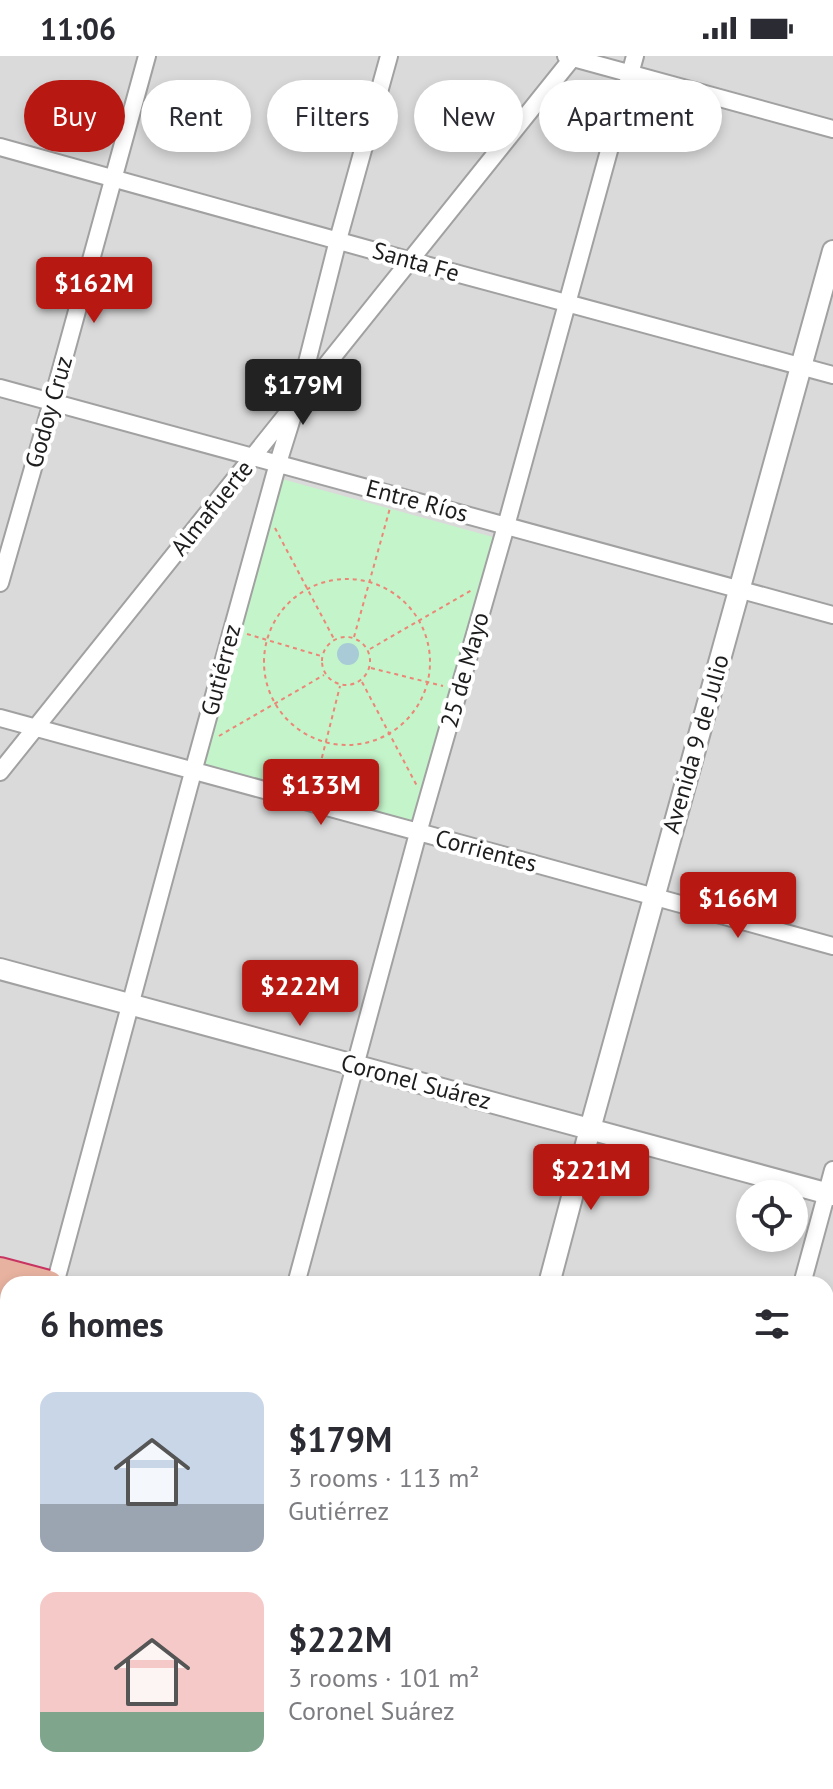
<!DOCTYPE html>
<meta charset="utf-8">
<style>
:root{--surface:#fff;--page:#f2f2f3;--text:#2b2b33;--muted:#7c7c81;--accent:#b81812}
body{margin:0;font-family:"PT Sans",sans-serif;background:var(--page);color:var(--text);height:100vh;display:flex;flex-direction:column;font-size:30px;white-space:nowrap}
*{box-sizing:border-box;margin:0}
p{font-size:26px;color:var(--muted)}
.icon{flex:none;width:44px;height:44px;fill:none;stroke:currentColor;stroke-width:2;stroke-linecap:round;stroke-linejoin:round}
.map{position:relative;flex:1;overflow:hidden}
.sheet{position:absolute;left:0px;top:1220px;width:834px;height:514px;display:flex;flex-direction:column;background:var(--surface);border-radius:24px 24px 0 0;box-shadow:0 4px 12px #0003}
.sheet>*{flex:none}
.hud{position:absolute;left:24px;top:24px;width:786px;height:72px;display:flex;gap:16px}
.controls{position:absolute;left:736px;top:1124px;display:grid;gap:16px}
.controls a{display:grid;place-items:center;width:72px;height:72px;border-radius:50%;background:var(--surface);box-shadow:0 4px 12px #0003;font-size:40px}
.price{position:absolute;translate:-50% -68px;padding:0 18px;border-radius:8px;background:var(--accent);color:#fff;font-size:26px;line-height:52px;filter:drop-shadow(0 2px 4px #0008)}
.price::after{content:'';position:absolute;left:50%;top:48px;width:24px;height:18px;margin-left:-12px;background:inherit;clip-path:polygon(0 0,100% 0,50% 100%)}
.price.active{background:#222;color:#fff}
ul{padding:0;list-style:none}
li{display:flex;align-items:center;gap:24px;height:200px;padding:0 40px}
li span{display:grid;place-items:center;flex:none;width:224px;height:160px;border-radius:16px;color:#555}
li>.icon{margin-inline-start:auto}
span .icon{width:96px;height:96px;fill:#fffc;stroke-width:1}
li b{font-size:34px}
h2{display:flex;justify-content:space-between;align-items:center;height:96px;padding:0 40px;font-size:34px}
.chip{padding:0 28px;border-radius:36px;background:var(--surface);box-shadow:0 4px 12px #0003;font-size:28px;line-height:72px}
.chip.active{background:var(--accent);color:#fff}
.status{display:flex;justify-content:space-between;align-items:center;height:56px;padding:0 40px;background:var(--surface);direction:ltr}
.status svg{height:22px;fill:currentColor}
.map>svg:first-child{display:block}
.residential{fill:#dbdada;fill-rule:evenodd}
.park{fill:#c4f4ca}
.water{fill:#a8cbd7}
.lines{fill:none;stroke-linecap:round;stroke-linejoin:round}
.minor-casing{stroke:#a1a1a1;stroke-width:20}
.tertiary-casing{stroke:#a1a1a1;stroke-width:24}
.trunk-casing{stroke:#c83462;stroke-width:30}
.path{stroke:#ec8676;stroke-width:2;stroke-dasharray:4 4;stroke-linecap:butt}
.minor{stroke:#fff;stroke-width:16}
.tertiary{stroke:#fff;stroke-width:20}
.trunk{stroke:#e8b2a0;stroke-width:26}
.labels{text-anchor:middle;stroke-width:8;stroke-linejoin:round;paint-order:stroke}
.street-label{font-size:24px;fill:#1d1d1d;stroke:#fff}
</style>
<div class="status"><b>11:06</b><svg viewBox="0 0 49 12"><path d="M0 12V9h3v3zM5 12V6h3v6zM10 12V3h3v9zM15 12V0h3v12zM26 1h20v11H26zM47 4h2v5h-2z"/></svg></div>
<div class="map">
<svg width="833" height="1733" viewBox="0 0 833 1733">
<rect width="100%" height="100%" fill="#edebe4"/>
<path class="residential" d="M0,0h833v1733h-833zM750,1138h44v44h-44zM8,1228h818v498h-818z"/>
<path class="park" d="M282,423l211,58 -80,285 -210,-58z"/>
<path class="water" d="M337 598a11 11 0 1 1 22 0a11 11 0 1 1-22 0Z"/>
<g class="lines">
<defs>
<path id="minor" d="M566,0l267,73
M0,91l411,114 422,114
M0,332l833,227
M0,527l52,-181 95,-346
M0,662c277,77 556,150 833,228
M0,716l574,-716
M55,1228l138,-512 85,-309 19,-61 41,-162 51,-184
M296,1228l122,-451 88,-307 129,-470
M802,1228l31,-114
M0,1427l8,-29
M0,1487l8,2
M826,1713l7,2
M157,1733l2,-7
M665,1733l2,-7"/>
<path id="tertiary" d="M0,913l833,226
M549,1228l41,-155 243,-878
M409,1733l2,-7"/>
<path id="trunk" d="M0,1215l49,13
M0,1240l8,2
M826,1454l7,1"/>
</defs>
<use href="#minor" class="minor-casing"/>
<use href="#tertiary" class="tertiary-casing"/>
<use href="#trunk" class="trunk-casing"/>
<path class="path" d="M275,472l59,111
M264 606a83 83 0 1 1 166 0a83 83 0 1 1-166 0Z
M247,578l74,22
M322 605a24 24 0 1 1 48 0a24 24 0 1 1-48 0Z
M354,581l36,-129
M370,593l102,-59
M371,612l72,18
M362,626l55,104
M219,680l105,-61
M314,733l26,-103"/>
<use href="#minor" class="minor"/>
<use href="#tertiary" class="tertiary"/>
<use href="#trunk" class="trunk"/>
</g>
<g class="labels">
<g class="street-label">
<text transform="translate(416 206) rotate(16)" y="8">Santa Fe</text>
<text transform="translate(49 356) rotate(-74)" y="8">Godoy Cruz</text>
<text transform="translate(417 445) rotate(15)" y="8">Entre Ríos</text>
<text transform="translate(212 452) rotate(-51)" y="8">Almafuerte</text>
<text transform="translate(221 614) rotate(-75)" y="8">Gutiérrez</text>
<text transform="translate(465 614) rotate(-74)" y="8">25 de Mayo</text>
<text transform="translate(696 688) rotate(-74)" y="8">Avenida 9 de Julio</text>
<text transform="translate(486 795) rotate(15)" y="8">Corrientes</text>
<text transform="translate(416 1026) rotate(15)" y="8">Coronel Suárez</text>
</g>
</g>
</svg>
<div class="controls">
<a><svg class="icon" aria-label="locate" viewBox="0 0 24 24"><circle cx="12" cy="12" r="6"/><path d="M12 2v4M12 18v4M2 12h4M18 12h4"/></svg></a>
</div>
<b class="price" style="left:94px;top:269px">$162M</b>
<b class="price active" style="left:303px;top:371px">$179M</b>
<b class="price" style="left:321px;top:771px">$133M</b>
<b class="price" style="left:738px;top:884px">$166M</b>
<b class="price" style="left:300px;top:972px">$222M</b>
<b class="price" style="left:591px;top:1156px">$221M</b>
<div class="hud">
<a class="chip active">Buy</a>
<a class="chip">Rent</a>
<a class="chip">Filters</a>
<a class="chip">New</a>
<a class="chip">Apartment</a>
</div>
<section class="sheet">
<h2>6 homes<svg class="icon" aria-label="filters" viewBox="0 0 24 24"><path d="M4 7h16M4 17h16"/><circle cx="9" cy="7" r="2"/><circle cx="15" cy="17" r="2"/></svg></h2>
<ul>
<li><span style="background:linear-gradient(#c9d6e8 70%,#9aa5b1 0)"><svg class="icon" aria-label="home" viewBox="0 0 24 24"><path d="M3 11l9-7 9 7M6 9v11h12V9"/></svg></span><div><b>$179M</b><p>3 rooms · 113 m²</p><p>Gutiérrez</p></div></li>
<li><span style="background:linear-gradient(#f6c9c9 75%,#7fa58c 0)"><svg class="icon" aria-label="home" viewBox="0 0 24 24"><path d="M3 11l9-7 9 7M6 9v11h12V9"/></svg></span><div><b>$222M</b><p>3 rooms · 101 m²</p><p>Coronel Suárez</p></div></li>
</ul>
</section>
</div>
